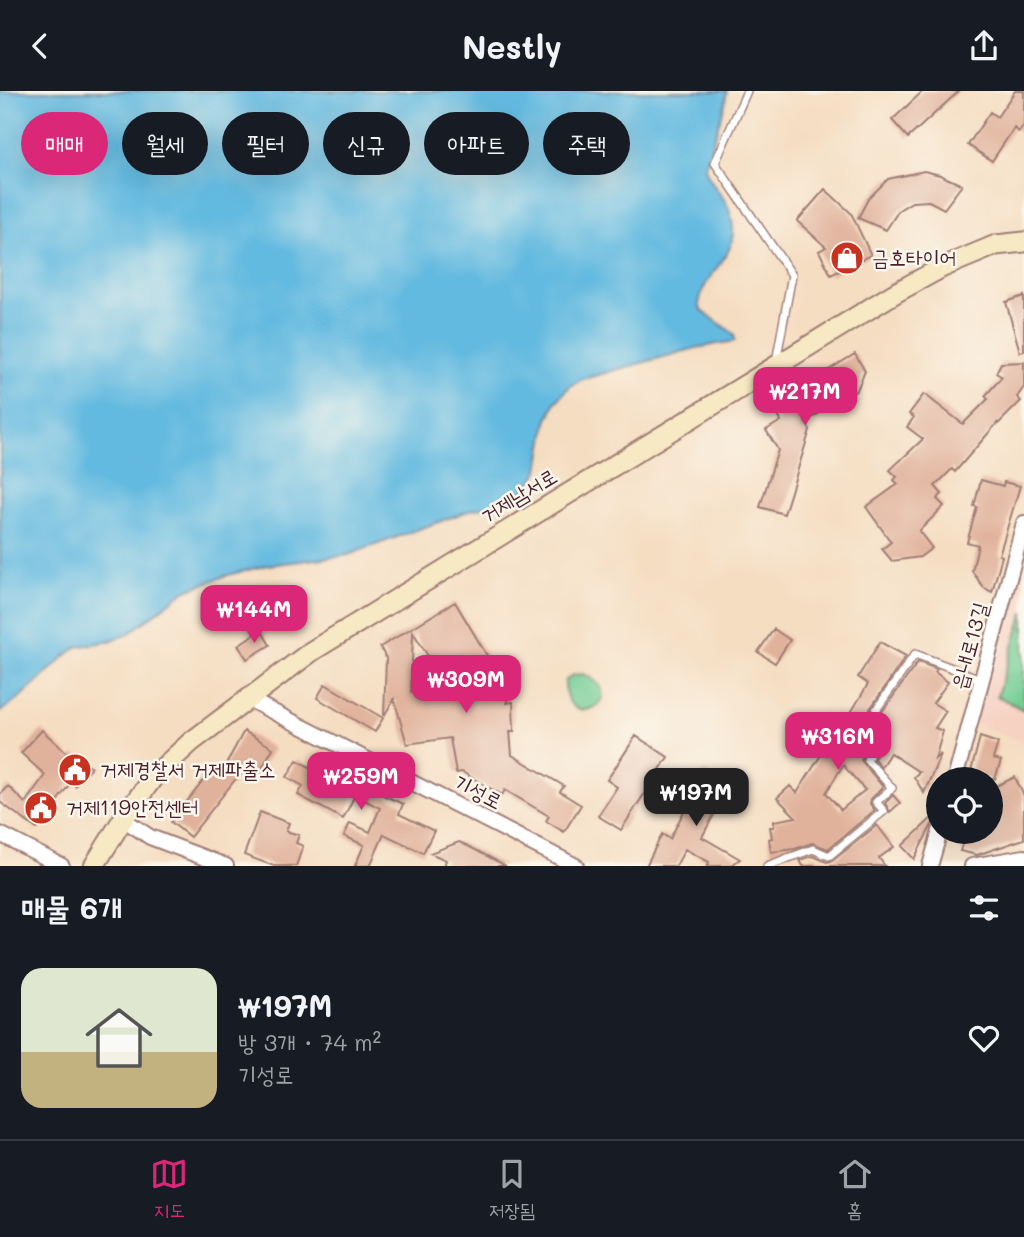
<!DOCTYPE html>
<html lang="ko">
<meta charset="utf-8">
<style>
:root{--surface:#171b24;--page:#242831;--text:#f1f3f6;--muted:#9ea1a6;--line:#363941;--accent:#db2777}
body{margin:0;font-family:Mali,"Poor Story",sans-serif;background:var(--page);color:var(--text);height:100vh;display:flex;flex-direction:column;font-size:26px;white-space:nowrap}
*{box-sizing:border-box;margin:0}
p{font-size:23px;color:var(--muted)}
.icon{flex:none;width:38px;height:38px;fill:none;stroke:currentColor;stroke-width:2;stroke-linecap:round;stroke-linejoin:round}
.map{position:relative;height:775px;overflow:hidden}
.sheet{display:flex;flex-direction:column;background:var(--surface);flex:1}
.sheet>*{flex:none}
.banner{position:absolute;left:21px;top:21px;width:984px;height:63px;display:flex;gap:14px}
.fabs{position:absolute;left:926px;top:676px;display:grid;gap:14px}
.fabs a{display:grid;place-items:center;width:77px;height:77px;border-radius:50%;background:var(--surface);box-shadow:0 7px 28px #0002;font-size:35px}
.price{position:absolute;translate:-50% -60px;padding:0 16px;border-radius:14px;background:var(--accent);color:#fff;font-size:23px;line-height:46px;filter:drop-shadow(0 2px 4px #0008)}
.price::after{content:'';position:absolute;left:50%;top:42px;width:21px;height:16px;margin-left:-10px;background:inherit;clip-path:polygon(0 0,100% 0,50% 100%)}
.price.selected{background:#222;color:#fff}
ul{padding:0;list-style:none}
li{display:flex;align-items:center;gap:21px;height:175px;padding:0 21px}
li+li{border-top:2px solid var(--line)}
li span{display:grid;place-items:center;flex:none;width:196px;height:140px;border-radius:21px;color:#555}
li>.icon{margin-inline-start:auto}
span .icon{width:84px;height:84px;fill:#fffc;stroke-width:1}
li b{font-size:30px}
h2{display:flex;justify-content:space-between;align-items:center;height:84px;padding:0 21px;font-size:30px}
.tag{padding:0 24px;border-radius:32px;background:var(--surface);box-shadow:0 7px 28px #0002;font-size:24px;line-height:63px}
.tag.selected{background:var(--accent);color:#fff}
header{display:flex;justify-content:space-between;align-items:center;height:91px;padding:0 21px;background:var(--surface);font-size:32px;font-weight:700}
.dock{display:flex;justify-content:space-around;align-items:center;height:98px;border-top:2px solid var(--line);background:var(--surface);font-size:19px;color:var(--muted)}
.dock a{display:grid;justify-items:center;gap:4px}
.dock .selected{color:var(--accent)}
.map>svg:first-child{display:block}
.built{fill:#f6d2c3}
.green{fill:#74cd94;stroke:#5f7660;stroke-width:2}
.water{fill:#64bae0;stroke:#576c86;stroke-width:2}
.building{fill:#e1b29b;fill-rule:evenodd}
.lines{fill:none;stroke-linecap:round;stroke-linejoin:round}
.lane-casing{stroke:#a07e76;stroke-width:10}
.street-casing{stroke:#a07e76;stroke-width:18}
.secondary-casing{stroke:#a07e76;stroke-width:23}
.lane{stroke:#fff;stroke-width:7}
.street{stroke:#fff;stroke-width:14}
.secondary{stroke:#f7e9c3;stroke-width:19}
.labels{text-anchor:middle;stroke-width:5;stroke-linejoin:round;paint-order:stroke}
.poi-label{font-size:21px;fill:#4a1f2b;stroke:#fbf7ec;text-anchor:start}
.street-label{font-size:21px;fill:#4a1f2b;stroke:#fbf7ec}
</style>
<header><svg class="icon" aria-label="back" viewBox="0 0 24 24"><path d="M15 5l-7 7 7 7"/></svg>Nestly<svg class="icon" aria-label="share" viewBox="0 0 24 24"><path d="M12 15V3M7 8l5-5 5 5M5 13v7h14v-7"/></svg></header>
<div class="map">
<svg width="1024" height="775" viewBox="0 0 1024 775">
<rect width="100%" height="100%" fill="#fbf7ec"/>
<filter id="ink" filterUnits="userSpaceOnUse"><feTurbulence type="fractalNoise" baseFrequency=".0143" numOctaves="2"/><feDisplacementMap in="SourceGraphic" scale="14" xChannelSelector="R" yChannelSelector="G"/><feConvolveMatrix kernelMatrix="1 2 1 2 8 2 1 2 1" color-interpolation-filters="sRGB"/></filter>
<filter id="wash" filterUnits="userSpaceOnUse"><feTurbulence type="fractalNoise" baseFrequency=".00686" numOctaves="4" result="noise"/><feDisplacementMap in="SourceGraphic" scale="28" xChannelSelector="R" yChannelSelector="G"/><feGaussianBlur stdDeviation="1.57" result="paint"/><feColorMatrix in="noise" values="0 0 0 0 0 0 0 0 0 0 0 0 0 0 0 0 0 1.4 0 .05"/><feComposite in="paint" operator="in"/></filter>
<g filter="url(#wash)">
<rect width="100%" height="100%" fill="#f5ddc1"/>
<path class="built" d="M1024,432v220l-53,-21z"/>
<path class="green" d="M1024,521v98l-27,-14z
M583,583c53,24 -20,63 -18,7l8,-6z"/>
<path class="water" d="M0,0h727l-2,13 -20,63c3,15 18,27 24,42 17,49 -24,56 -30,95l2,6 33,24 1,7 -39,7 -113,31 -14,8 -14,16 -8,19 -8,48 -8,13 -9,8 -25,13 -26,6 -123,45 -80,10 -40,10 -42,15 -58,44 -19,7 -32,6 -13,10 -42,39 -22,16z"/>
<g id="blocks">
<path class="building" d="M923,0h36l-51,47 -16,-18z
M1015,0h9v34l-5,7 -5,-4 -22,33 -24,-16 22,-33 7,5z
M924,80l16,4 22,10 -18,24 -15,-8 -17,1 -13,8 -13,20 -28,-12 10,-19 20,-20z
M825,98l26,24 20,42 -40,20 -12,-24 7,-4 -29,-26z
M1024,205v55l-4,1 -14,-50z
M855,263l10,17 -8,19 -52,32 5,8 -26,84 -24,-7 18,-57 -12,-20 15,-9 -5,-9 35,-22 -4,-7z
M1024,271v25l-7,10 4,4 -24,24 1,-3 -43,50 -3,-3 -17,17 7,8 -5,5 7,7 -25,25 13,17 -12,9 -28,4 -10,-12 9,-7 -25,-35 32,-23 -4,-4 3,-3 -7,-7 33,-31 -16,-12 7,-10 -5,-3 15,-20 39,30 25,-25 -3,-3 17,-19 -6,-4 5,-10z
M981,389l22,6 1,-4 16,4 -21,69 3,1 -10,36 -9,-5 -11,-16 6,-26 -11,-3 10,-35 -3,-1z
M455,511l34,57 -43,26 -33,-53 -2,60 32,-5 -9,6 66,-4v6l7,-1v9l6,-1 1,29h-4l2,24 52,31 -4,6 21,13 -17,27 -18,-11 3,-5 -44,-26 -3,5 -40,-23 -6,1 -6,-35 -43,6 -13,-45 -10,17 2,-58 -6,-11z
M774,538l16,11 -15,23 -17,-11z
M261,539l9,15 -23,14 -9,-14z
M880,551l26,14 -36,53 -2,35 -7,16 22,27 -12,12 -1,5 5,6 -47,39 -16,-6 -17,6 -24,3 -2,-13 3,-1 -2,-11h4v-6l22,-4 -19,-19 13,-12 7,7 31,-49 -8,-4 16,-25 10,6 22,-37 -10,-7zM843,674l22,25 -24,20 -15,-17z
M918,571l19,7 -2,3 13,10 -15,21 13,8 -11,17 8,3 -8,28 6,-5 -17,39 -10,-16 5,-5 -29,-19 -9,14 -7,-8 6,-12 2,-35z
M325,593l58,34 -8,14 -58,-34z
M42,639l30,28 3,-4 16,13 -16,19 -4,-4 -34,47 -37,-27v-8l8,-8 17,17 20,-28 -24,-22z
M244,640l29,17 -17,31 -14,-8 -52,66 -19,-15 40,-51 8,6z
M636,645l32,21 -47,73 -23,-14 19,-29 -10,-7z
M980,646l18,6 -5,16 8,2 -6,18h-26z
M297,669l55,30 4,-7 47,21 -4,10 35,17 -11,22 -39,-19 -14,32h-15l9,-21 -20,-9 6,-13 20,9 10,-24 -25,-13 -12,24 -45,-24 5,-9 -16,-9z
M704,680l26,13 -28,53 38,22 -10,7h-23l2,-4 -24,-13 -9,17h-30l16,-32 8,5z
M1015,686l9,19v43l-47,16 -17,-4 6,-20h24v-42z
M893,704l7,8 -10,9 -5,-9z
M260,721l29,11 -3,8 13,4 -3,8 7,3 -7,20h-22l-30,-11z
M934,725l2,1 -22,42 -12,-13z
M877,734l17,22 -15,11 6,8h-82l-3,-6 13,-4 14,6 5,-1z
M459,751l9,4 38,20h-62l2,-6 -16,-7z"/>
</g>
</g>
<g filter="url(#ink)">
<use href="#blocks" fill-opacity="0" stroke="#a07e76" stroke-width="2"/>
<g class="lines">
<defs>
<path id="lane" d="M747,0l-32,72 77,112 -16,87
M767,775l46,-17 16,7 55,-45 -8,-9 16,-14 -25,-28 7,-14 2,-36 39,-56 68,26"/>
<path id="street" d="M248,608l328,167
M955,688l69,-256
M123,728l27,18 76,29
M0,743l62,32
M930,775l10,-35
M972,775l52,-9"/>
<path id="secondary" d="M94,775l29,-47 31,-43 37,-34 121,-91 583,-358 48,-26 53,-22 28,-3"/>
</defs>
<use href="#lane" class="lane-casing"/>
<use href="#street" class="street-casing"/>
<use href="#secondary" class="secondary-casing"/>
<use href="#lane" class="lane"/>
<use href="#street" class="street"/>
<use href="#secondary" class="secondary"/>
</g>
</g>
<defs>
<symbol id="shop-disc" viewBox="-11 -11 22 22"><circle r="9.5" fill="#c8321e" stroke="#fbf7ec"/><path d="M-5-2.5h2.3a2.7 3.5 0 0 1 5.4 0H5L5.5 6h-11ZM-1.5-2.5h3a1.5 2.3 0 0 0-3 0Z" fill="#fff"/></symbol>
<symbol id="civic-disc" viewBox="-11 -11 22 22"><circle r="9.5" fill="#c8321e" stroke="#fbf7ec"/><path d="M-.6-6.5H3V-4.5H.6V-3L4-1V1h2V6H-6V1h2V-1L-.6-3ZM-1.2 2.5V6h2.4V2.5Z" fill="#fff"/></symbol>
</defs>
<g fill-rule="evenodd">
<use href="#shop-disc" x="828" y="148" width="38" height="38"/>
<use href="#civic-disc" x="56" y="660" width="38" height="38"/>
<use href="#civic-disc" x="22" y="698" width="38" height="38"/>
</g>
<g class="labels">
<g class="poi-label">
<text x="872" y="174">금호타이어</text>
<text x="100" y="686">거제경찰서 거제파출소</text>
<text x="66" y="724">거제119안전센터</text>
</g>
<g class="street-label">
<text transform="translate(519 405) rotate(-31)" y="7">거제남서로</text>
<text transform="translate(970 555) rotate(-75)" y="7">읍내로13길</text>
<text transform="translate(478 701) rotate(27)" y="7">기성로</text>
</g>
</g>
</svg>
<div class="fabs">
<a><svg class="icon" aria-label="locate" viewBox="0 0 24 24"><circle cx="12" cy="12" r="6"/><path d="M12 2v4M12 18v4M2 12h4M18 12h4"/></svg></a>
</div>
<b class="price" style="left:805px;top:336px">₩217M</b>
<b class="price" style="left:254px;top:554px">₩144M</b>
<b class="price" style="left:466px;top:624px">₩309M</b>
<b class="price" style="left:838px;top:681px">₩316M</b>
<b class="price" style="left:361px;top:721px">₩259M</b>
<b class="price selected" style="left:696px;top:737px">₩197M</b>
<div class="banner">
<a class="tag selected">매매</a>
<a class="tag">월세</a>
<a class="tag">필터</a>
<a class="tag">신규</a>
<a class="tag">아파트</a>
<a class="tag">주택</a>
</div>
</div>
<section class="sheet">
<h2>매물 6개<svg class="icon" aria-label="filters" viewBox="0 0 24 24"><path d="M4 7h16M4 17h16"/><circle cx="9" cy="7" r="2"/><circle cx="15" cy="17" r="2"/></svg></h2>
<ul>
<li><span style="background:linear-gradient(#dfe7d0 60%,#c2b280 0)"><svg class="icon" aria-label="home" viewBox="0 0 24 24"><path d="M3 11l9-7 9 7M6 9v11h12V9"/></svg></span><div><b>₩197M</b><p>방 3개 · 74 m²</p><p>기성로</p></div><svg class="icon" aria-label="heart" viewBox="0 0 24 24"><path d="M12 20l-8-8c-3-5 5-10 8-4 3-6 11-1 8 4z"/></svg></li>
</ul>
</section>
<nav class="dock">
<a class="selected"><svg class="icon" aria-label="map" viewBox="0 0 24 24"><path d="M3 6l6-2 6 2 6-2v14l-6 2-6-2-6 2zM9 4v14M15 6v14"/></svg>지도</a>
<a><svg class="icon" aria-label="saved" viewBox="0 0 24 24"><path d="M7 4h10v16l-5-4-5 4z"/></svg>저장됨</a>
<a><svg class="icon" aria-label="home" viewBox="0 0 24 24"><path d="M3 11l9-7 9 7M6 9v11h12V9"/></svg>홈</a>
</nav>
